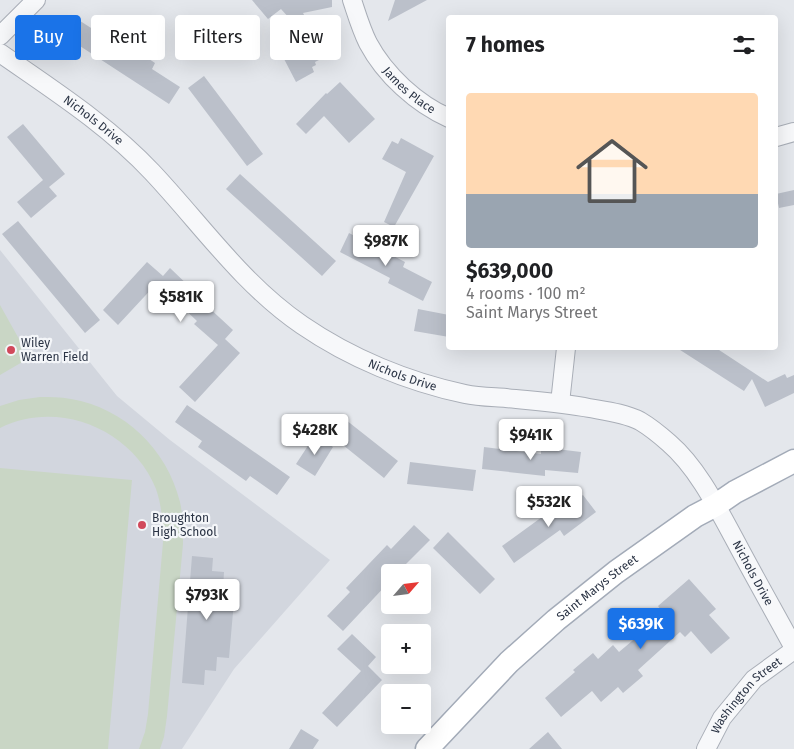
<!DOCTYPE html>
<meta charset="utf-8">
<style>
:root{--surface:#fff;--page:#f6f6f6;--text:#202124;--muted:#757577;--line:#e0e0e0;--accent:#1a73e8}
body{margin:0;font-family:"Fira Sans",sans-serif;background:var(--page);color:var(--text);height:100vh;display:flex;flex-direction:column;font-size:19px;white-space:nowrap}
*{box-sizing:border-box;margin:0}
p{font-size:16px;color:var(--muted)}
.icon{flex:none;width:28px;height:28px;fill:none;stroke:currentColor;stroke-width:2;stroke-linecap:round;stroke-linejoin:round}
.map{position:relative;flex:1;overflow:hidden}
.panel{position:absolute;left:446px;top:15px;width:332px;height:335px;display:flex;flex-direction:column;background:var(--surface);border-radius:5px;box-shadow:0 5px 20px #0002}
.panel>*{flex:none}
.guide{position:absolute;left:15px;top:15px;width:356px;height:45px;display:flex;gap:10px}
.needle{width:32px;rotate:62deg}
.buttons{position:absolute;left:381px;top:564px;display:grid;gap:10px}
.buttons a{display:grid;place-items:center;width:50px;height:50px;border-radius:5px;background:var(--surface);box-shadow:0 5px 20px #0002;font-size:25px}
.price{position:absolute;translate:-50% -42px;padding:0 11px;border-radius:5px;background:#fff;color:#222;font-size:16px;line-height:32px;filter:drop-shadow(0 1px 2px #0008)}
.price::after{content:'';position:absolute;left:50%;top:30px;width:15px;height:11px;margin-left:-8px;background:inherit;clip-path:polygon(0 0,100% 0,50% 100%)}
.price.active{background:var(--accent);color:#fff}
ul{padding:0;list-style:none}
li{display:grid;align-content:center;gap:10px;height:265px;padding:0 20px}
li+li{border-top:1px solid var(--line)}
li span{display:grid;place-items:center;height:155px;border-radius:5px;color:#555}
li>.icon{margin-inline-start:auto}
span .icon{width:90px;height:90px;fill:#fffc;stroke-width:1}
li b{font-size:21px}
h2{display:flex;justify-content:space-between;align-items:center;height:60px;padding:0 20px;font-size:21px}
.pill{padding:0 18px;border-radius:5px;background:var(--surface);box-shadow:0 5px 20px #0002;font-size:18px;line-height:45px}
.pill.active{background:var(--accent);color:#fff}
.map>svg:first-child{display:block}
.built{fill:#d2d6de}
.green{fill:#c9d6c5}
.building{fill:#bbc0ca}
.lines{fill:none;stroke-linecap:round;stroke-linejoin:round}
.minor-casing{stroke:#a9aeb7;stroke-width:20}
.major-casing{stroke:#a3abb8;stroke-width:25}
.minor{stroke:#f7f8fa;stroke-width:18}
.major{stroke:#fff;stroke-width:22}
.poi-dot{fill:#d1495b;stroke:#f4f6f9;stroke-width:2}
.labels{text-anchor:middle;stroke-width:4.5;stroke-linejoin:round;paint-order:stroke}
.street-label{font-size:12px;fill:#2b3445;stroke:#f4f6f9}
.poi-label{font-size:12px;fill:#2b3445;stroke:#f4f6f9;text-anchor:start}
</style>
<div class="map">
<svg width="794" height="749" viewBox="0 0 794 749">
<rect width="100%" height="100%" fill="#e4e7ec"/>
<path class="built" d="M0,250l117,146 53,44 160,120 -96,109 -52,80h-182z"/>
<path class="green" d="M0,305l19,34 5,22 -24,14z
M40,397c10,0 20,0 31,2 53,9 96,50 109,103 3,13 3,28 3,42l-16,172 -3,21 -4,12h-21l6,-17 3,-18 15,-172c0,-18 -1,-36 -7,-53 -24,-60 -98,-90 -156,-61v-22l19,-6z
M0,468l132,12 -24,269h-108z"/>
<path class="building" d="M252,0h80v7l-29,6 24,43 -12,6 1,3 -4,2 2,5 -18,10 -13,-25 9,-5 -2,-5 17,-9 -26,-29 -13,10z
M395,0h32l-39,21z
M74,17l28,18 4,-5 49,33 -3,6 28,18 -11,17 -106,-69z
M204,76l59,78 -16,12 -59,-78z
M340,82l35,37 -26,24 -25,-27 -18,18 -10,-10 30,-31 1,1z
M23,124l42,50 -16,13 8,9 -26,22 -14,-16 26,-22 -36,-43z
M401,138l33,18 -40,71 -10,-5 22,-50 -24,-13 10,-18 6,3z
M240,174l96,87 -14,15 -96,-87z
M794,190v15l-15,3 -3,-14z
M18,221l82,99 -15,13 -83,-99z
M349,233l56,29 -2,5 29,15 -9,19 -35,-18 2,-5 -50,-26z
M147,262l16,14 7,-8 24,23 -1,2 40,37 -8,9 15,14 -45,49 -16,-15 39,-42 -24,-21 3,-3 -40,-38 -39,42 -15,-15z
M418,309l31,6v22l-35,-6z
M677,348h39l52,34 17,-8 2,4 7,-3v18l-29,14 -13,-28 -8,12z
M187,405l103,72 -13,18 -27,-19 -4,5 -48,-34 4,-6 -27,-19z
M346,420l52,41 -14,17 -51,-41z
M315,435l18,12 -18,29 -19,-12z
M484,447l57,7v-7l40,5 -3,21 -33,-3v6l-63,-7z
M410,462l66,8 -3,21 -66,-7z
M583,495l13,17 -32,24 -4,-6 -46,33 -12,-17 51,-37 4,5z
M414,525l16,15 -32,32h-8v9l-47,50 -16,-15 23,-24 -4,-4 41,-43 4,4z
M448,532l47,47 -15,15 -47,-46z
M192,556l21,2 -1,13 12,1 -1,16 12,1 -6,69 -12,-1 -1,14 -11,-1 -1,15 -22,-2z
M689,579l27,30 -7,6 21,23 -19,16 -20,-23 -6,6 -5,-5 -42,38 5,6 -20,17 -5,-6 -17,15 -9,-11 -31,26 -16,-19 30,-26 -2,-2 20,-17 5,6 15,-14 6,7 45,-38 -6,-8z
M352,634l24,23 -8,9 14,14 -45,47 -15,-14 39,-42 -24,-22z
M301,729l18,11 -6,9h-24z
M548,732l14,17h-33z"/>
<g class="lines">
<defs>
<g id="minor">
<path id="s1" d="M352,0c5,15 9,29 16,43 17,32 49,61 81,75"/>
<path d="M0,36l36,-36"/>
<path id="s2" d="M0,53c53,37 108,72 152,119 49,52 90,112 150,153 48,33 106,57 163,69 13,3 28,3 41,4 28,3 56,5 83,10 17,3 35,5 51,13 10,6 20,14 29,22 29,25 49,66 67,99 19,36 39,71 58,106"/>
<path d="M776,137l18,-5"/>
<path d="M560,403l6,-55"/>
<path id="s3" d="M706,749l16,-31 32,-39 40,-29"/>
</g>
<g id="major">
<path id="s4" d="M427,749l82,-87 47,-42 60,-48 79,-56 21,-11 19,-13 59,-31"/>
</g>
</defs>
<use href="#minor" class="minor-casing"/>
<use href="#major" class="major-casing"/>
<use href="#minor" class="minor"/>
<use href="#major" class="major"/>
</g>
<g class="poi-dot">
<circle cx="11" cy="350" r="5"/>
<circle cx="142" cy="525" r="5"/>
</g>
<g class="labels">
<g class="street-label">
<text dy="4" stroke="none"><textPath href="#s1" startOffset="109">James Place</textPath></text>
<text dy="4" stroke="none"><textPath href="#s2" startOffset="115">Nichols Drive</textPath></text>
<text dy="4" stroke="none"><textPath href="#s2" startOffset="521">Nichols Drive</textPath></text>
<text dy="4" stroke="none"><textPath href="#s2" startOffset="956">Nichols Drive</textPath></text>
<text dy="4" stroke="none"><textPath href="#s4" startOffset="235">Saint Marys Street</textPath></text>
<text dy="4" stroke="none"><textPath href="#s3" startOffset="68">Washington Street</textPath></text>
</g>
<g class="poi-label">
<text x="21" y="347">Wiley<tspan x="21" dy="14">Warren Field</tspan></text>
<text x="152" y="522">Broughton<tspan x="152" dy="14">High School</tspan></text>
</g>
</g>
</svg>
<div class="buttons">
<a><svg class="needle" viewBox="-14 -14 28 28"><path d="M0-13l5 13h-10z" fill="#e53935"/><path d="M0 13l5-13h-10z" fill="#757577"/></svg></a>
<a>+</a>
<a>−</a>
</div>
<b class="price" style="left:386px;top:267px">$987K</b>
<b class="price" style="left:181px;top:323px">$581K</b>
<b class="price" style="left:315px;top:456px">$428K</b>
<b class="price" style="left:531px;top:461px">$941K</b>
<b class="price" style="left:549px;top:528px">$532K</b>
<b class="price" style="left:207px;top:621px">$793K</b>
<b class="price active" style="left:641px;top:650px">$639K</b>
<div class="guide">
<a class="pill active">Buy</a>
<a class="pill">Rent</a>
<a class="pill">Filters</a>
<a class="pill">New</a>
</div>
<section class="panel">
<h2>7 homes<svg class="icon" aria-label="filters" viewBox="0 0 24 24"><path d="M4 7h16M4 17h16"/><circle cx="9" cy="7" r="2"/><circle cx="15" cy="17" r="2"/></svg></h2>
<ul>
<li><span style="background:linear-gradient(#ffd9b3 65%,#9aa5b1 0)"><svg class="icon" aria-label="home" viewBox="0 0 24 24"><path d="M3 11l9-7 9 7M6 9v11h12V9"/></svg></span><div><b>$639,000</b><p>4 rooms · 100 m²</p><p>Saint Marys Street</p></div></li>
</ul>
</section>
</div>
